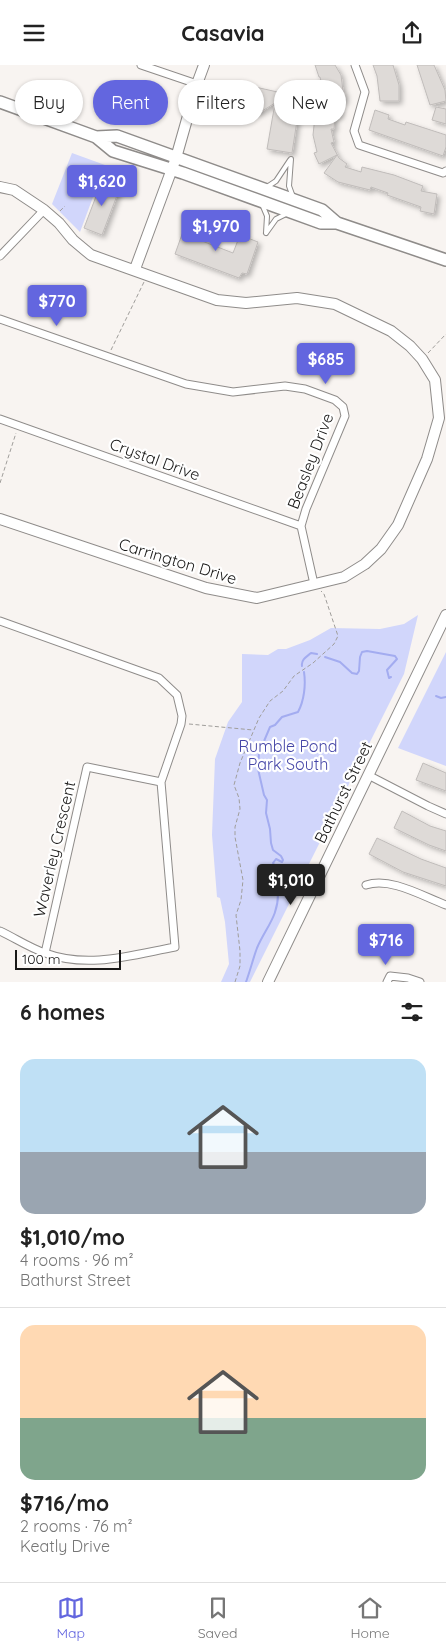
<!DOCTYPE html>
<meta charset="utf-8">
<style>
:root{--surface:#fff;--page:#f6f6f6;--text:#222;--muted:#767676;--line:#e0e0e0;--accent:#6366df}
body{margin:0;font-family:Quicksand,sans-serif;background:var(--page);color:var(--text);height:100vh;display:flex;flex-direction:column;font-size:19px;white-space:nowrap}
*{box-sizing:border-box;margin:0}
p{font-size:16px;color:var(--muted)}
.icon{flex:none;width:28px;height:28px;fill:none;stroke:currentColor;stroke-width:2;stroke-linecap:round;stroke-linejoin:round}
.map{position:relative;height:917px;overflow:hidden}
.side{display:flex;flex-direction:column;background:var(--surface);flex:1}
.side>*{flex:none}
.top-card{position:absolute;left:15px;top:15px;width:416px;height:45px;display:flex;gap:10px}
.scale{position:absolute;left:15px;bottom:12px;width:106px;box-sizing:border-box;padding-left:5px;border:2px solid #191817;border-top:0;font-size:14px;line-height:18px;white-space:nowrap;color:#191817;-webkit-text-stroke:4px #fff;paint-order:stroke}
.price{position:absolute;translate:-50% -42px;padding:0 11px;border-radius:5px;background:var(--accent);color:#fff;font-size:16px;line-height:32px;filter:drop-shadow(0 1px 2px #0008)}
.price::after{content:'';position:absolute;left:50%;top:30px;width:15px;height:11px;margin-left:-8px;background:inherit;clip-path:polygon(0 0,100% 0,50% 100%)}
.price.selected{background:#222;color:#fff}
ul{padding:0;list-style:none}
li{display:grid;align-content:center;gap:10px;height:265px;padding:0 20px}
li+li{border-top:1px solid var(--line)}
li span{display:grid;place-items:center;height:155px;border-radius:15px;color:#555}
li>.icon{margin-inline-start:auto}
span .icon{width:90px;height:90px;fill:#fffc;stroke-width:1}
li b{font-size:21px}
h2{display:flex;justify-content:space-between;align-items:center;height:60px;padding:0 20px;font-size:21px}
.tag{padding:0 18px;border-radius:22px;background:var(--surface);box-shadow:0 1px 4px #0004;font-size:18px;line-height:45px}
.tag.selected{background:var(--accent);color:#fff}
header{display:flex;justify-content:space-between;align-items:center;height:65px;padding:0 20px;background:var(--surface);font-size:22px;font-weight:800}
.menu{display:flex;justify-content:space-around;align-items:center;height:70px;border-top:1px solid var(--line);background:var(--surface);font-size:14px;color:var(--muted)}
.menu a{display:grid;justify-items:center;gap:2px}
.menu .selected{color:var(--accent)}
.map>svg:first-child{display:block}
.green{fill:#d1d6fb}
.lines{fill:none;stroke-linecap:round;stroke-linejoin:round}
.stream{stroke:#a3acf0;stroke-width:2}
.building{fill:#dedad7;stroke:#c0bcba;filter:url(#shadow)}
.lane-casing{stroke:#8f8c8a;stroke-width:6}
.street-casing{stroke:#8f8c8a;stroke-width:9}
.secondary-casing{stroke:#8f8c8a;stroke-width:12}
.primary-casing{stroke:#8f8c8a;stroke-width:14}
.path{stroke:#a09e9b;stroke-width:1;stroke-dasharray:4 2.5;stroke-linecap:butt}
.lane{stroke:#fff;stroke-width:4}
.street{stroke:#fff;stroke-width:7}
.secondary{stroke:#fff;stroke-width:10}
.primary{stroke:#fff;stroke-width:11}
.labels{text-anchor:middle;stroke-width:4.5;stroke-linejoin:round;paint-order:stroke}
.street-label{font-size:16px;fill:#191817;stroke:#fff}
.park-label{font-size:16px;fill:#4546a7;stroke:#fff}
</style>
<header><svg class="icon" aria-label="menu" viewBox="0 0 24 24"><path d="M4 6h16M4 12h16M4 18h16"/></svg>Casavia<svg class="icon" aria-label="share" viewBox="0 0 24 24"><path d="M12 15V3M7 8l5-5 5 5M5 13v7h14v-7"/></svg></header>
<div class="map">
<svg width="446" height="917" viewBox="0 0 446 917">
<defs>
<filter id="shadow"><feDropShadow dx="3" dy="3" stdDeviation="2.5" flood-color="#0004"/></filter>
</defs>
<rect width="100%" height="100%" fill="#f8f4f1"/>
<path class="green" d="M72,88l33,12 -25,67 -28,-28z
M418,550l-14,59 -154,308h-29l8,-18 -4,-42 -5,-24 -3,-1 -5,-62 3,-76 13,-37 14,-20v-48l26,1 10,-6h8l24,-9 21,-12 49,1 24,-5z
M446,587v114l-48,-18z"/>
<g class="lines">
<path class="stream" d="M325,592l15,5 12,11 5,1 2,-3 1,-14 2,-5 5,-1 28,5 2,3 -10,11 2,8 2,-1
M302,601c-1,-6 4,-9 9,-13l6,1
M436,631l5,2 5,-1
M246,917c4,-11 7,-23 11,-34 9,-21 22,-32 21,-57l5,-6 -6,-4 2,-9 -6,-9 3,-4 6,3 1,-2 -2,-4 -8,-6 -2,-7 -1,-14 -4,-16 1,-13 -3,-5 -6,-26 1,-16 11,-26 5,-2 7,-8 16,-5c6,-11 8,-27 6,-40"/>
</g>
<path class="building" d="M315,0h20l6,10 2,16 2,1v9l-4,2 -1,13h-5l-1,13h-3l3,13 -3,1 8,15 8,6 -2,3 16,5 1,-5 32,8 29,11 -2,5 16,3 -3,20 -14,-3 1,-4 -34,-12 1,-2 -17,-6 -1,3 -32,-8 -14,-9 13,-18 -18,9 -5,-11 3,-1 -4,-17 2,-19 5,1 1,-14 4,1 1,-15 -3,1 -3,-13h-1z
M373,0h20l6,20v16h-19l-3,-25z
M417,0h17l11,25 1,11 -16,4z
M233,17l49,11 -1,3 19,5 -8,52 -25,-4 8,-46 -16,10 -34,-9 4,-17h2z
M436,42l10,2v15l-14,-4z
M375,45l14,5 -1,4 17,6 1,-3 40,13v12l-3,9 -74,-26z
M103,113l18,7 -19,50 -18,-7z
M186,158l20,8 -4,10 31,12 7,-18 18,7 -11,32 -5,-1 -3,5 -64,-24z
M423,698l23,10v18l-30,-11z
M402,746l28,15 16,5v20l-17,-6 -35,-17z
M377,773l44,21 25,9v18l-43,-14 -34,-18z"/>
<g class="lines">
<defs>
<path id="lane" d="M291,94l-2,27 4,11
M267,122l9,-6 14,-21
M262,139l5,12 -1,17
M266,168l10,-14 12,-6"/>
<path id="street" d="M141,0l56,19
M355,0l10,27 -11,39 5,14 84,28 3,-2
M0,191l44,-46
M0,254l186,65 47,8 52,-6 20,3 30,11 8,7 2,9 -39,93 -5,17 13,58
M0,354l301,107
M0,556l159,57 18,17 5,21 -1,8 -20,58 14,165c-43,8 -87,22 -130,6 -15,-5 -30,-15 -45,-22
M368,710l60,31 18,8
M366,820c25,-8 56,11 80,20
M45,888l42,-186 74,15
M387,917l3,-6 18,2 12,4"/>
<path id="secondary" d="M0,122l14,3 30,20 15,13 14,17 18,15 126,45 29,3 51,-5 38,6 56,27 19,15 12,13 13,21 4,38 -12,41 -29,66 -17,24 -16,15 -21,13 -87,21 -51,-10 -206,-69
M135,204l41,-111 21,-74 7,-19
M268,917l178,-367"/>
<path id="primary" d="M0,37l96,35 17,14 70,22 138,50h16l109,37
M96,72l21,-1 205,74 15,13"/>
</defs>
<use href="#lane" class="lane-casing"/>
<use href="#street" class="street-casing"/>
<use href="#secondary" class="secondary-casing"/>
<use href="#primary" class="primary-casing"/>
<path class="path" d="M60,146l5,-5
M111,285l33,-68
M428,288l18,-19
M0,418l16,-50
M189,659l64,6
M235,917l5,-16v-15l-4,-36 5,-15 2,-20 -8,-43v-10l5,-18 -1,-11 -5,-13 6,-22 19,-45 11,-17 13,-10 11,-15 19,-13 21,-19 4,-8 -14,-42 -3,-3"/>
<use href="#lane" class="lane"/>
<use href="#street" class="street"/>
<use href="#secondary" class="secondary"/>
<use href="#primary" class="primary"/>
</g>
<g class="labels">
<g class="street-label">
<text transform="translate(155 394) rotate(20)" y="6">Crystal Drive</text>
<text transform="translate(310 396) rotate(-69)" y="6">Beasley Drive</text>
<text transform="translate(178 496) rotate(17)" y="6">Carrington Drive</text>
<text transform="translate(343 727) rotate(-64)" y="6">Bathurst Street</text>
<text transform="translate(54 784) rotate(-77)" y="6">Waverley Crescent</text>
</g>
<g class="park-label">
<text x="288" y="687">Rumble Pond<tspan x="288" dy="18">Park South</tspan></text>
</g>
</g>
</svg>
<div class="scale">100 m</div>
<b class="price" style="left:102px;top:142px">$1,620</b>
<b class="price" style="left:216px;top:187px">$1,970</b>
<b class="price" style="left:57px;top:262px">$770</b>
<b class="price" style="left:326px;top:320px">$685</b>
<b class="price selected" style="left:291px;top:841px">$1,010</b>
<b class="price" style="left:386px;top:901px">$716</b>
<div class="top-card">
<a class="tag">Buy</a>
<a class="tag selected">Rent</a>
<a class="tag">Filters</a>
<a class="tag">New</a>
</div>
</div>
<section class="side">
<h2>6 homes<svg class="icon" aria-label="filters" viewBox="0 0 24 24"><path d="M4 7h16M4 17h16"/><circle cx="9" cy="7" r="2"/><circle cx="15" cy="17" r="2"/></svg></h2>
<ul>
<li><span style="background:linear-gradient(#bfe0f5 60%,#9aa5b1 0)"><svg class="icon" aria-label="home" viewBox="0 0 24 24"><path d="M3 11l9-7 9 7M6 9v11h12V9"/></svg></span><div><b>$1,010/mo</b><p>4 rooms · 96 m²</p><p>Bathurst Street</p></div></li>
<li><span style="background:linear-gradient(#ffd9b3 60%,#7fa58c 0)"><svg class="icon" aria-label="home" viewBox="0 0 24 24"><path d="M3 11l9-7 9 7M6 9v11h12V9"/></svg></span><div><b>$716/mo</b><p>2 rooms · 76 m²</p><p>Keatly Drive</p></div></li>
</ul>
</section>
<nav class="menu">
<a class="selected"><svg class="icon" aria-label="map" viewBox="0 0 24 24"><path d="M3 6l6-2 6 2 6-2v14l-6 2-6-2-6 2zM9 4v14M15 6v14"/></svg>Map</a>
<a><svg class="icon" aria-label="saved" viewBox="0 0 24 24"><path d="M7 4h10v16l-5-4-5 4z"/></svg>Saved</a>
<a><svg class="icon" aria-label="home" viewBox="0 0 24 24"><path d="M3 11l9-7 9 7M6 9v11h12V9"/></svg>Home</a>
</nav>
